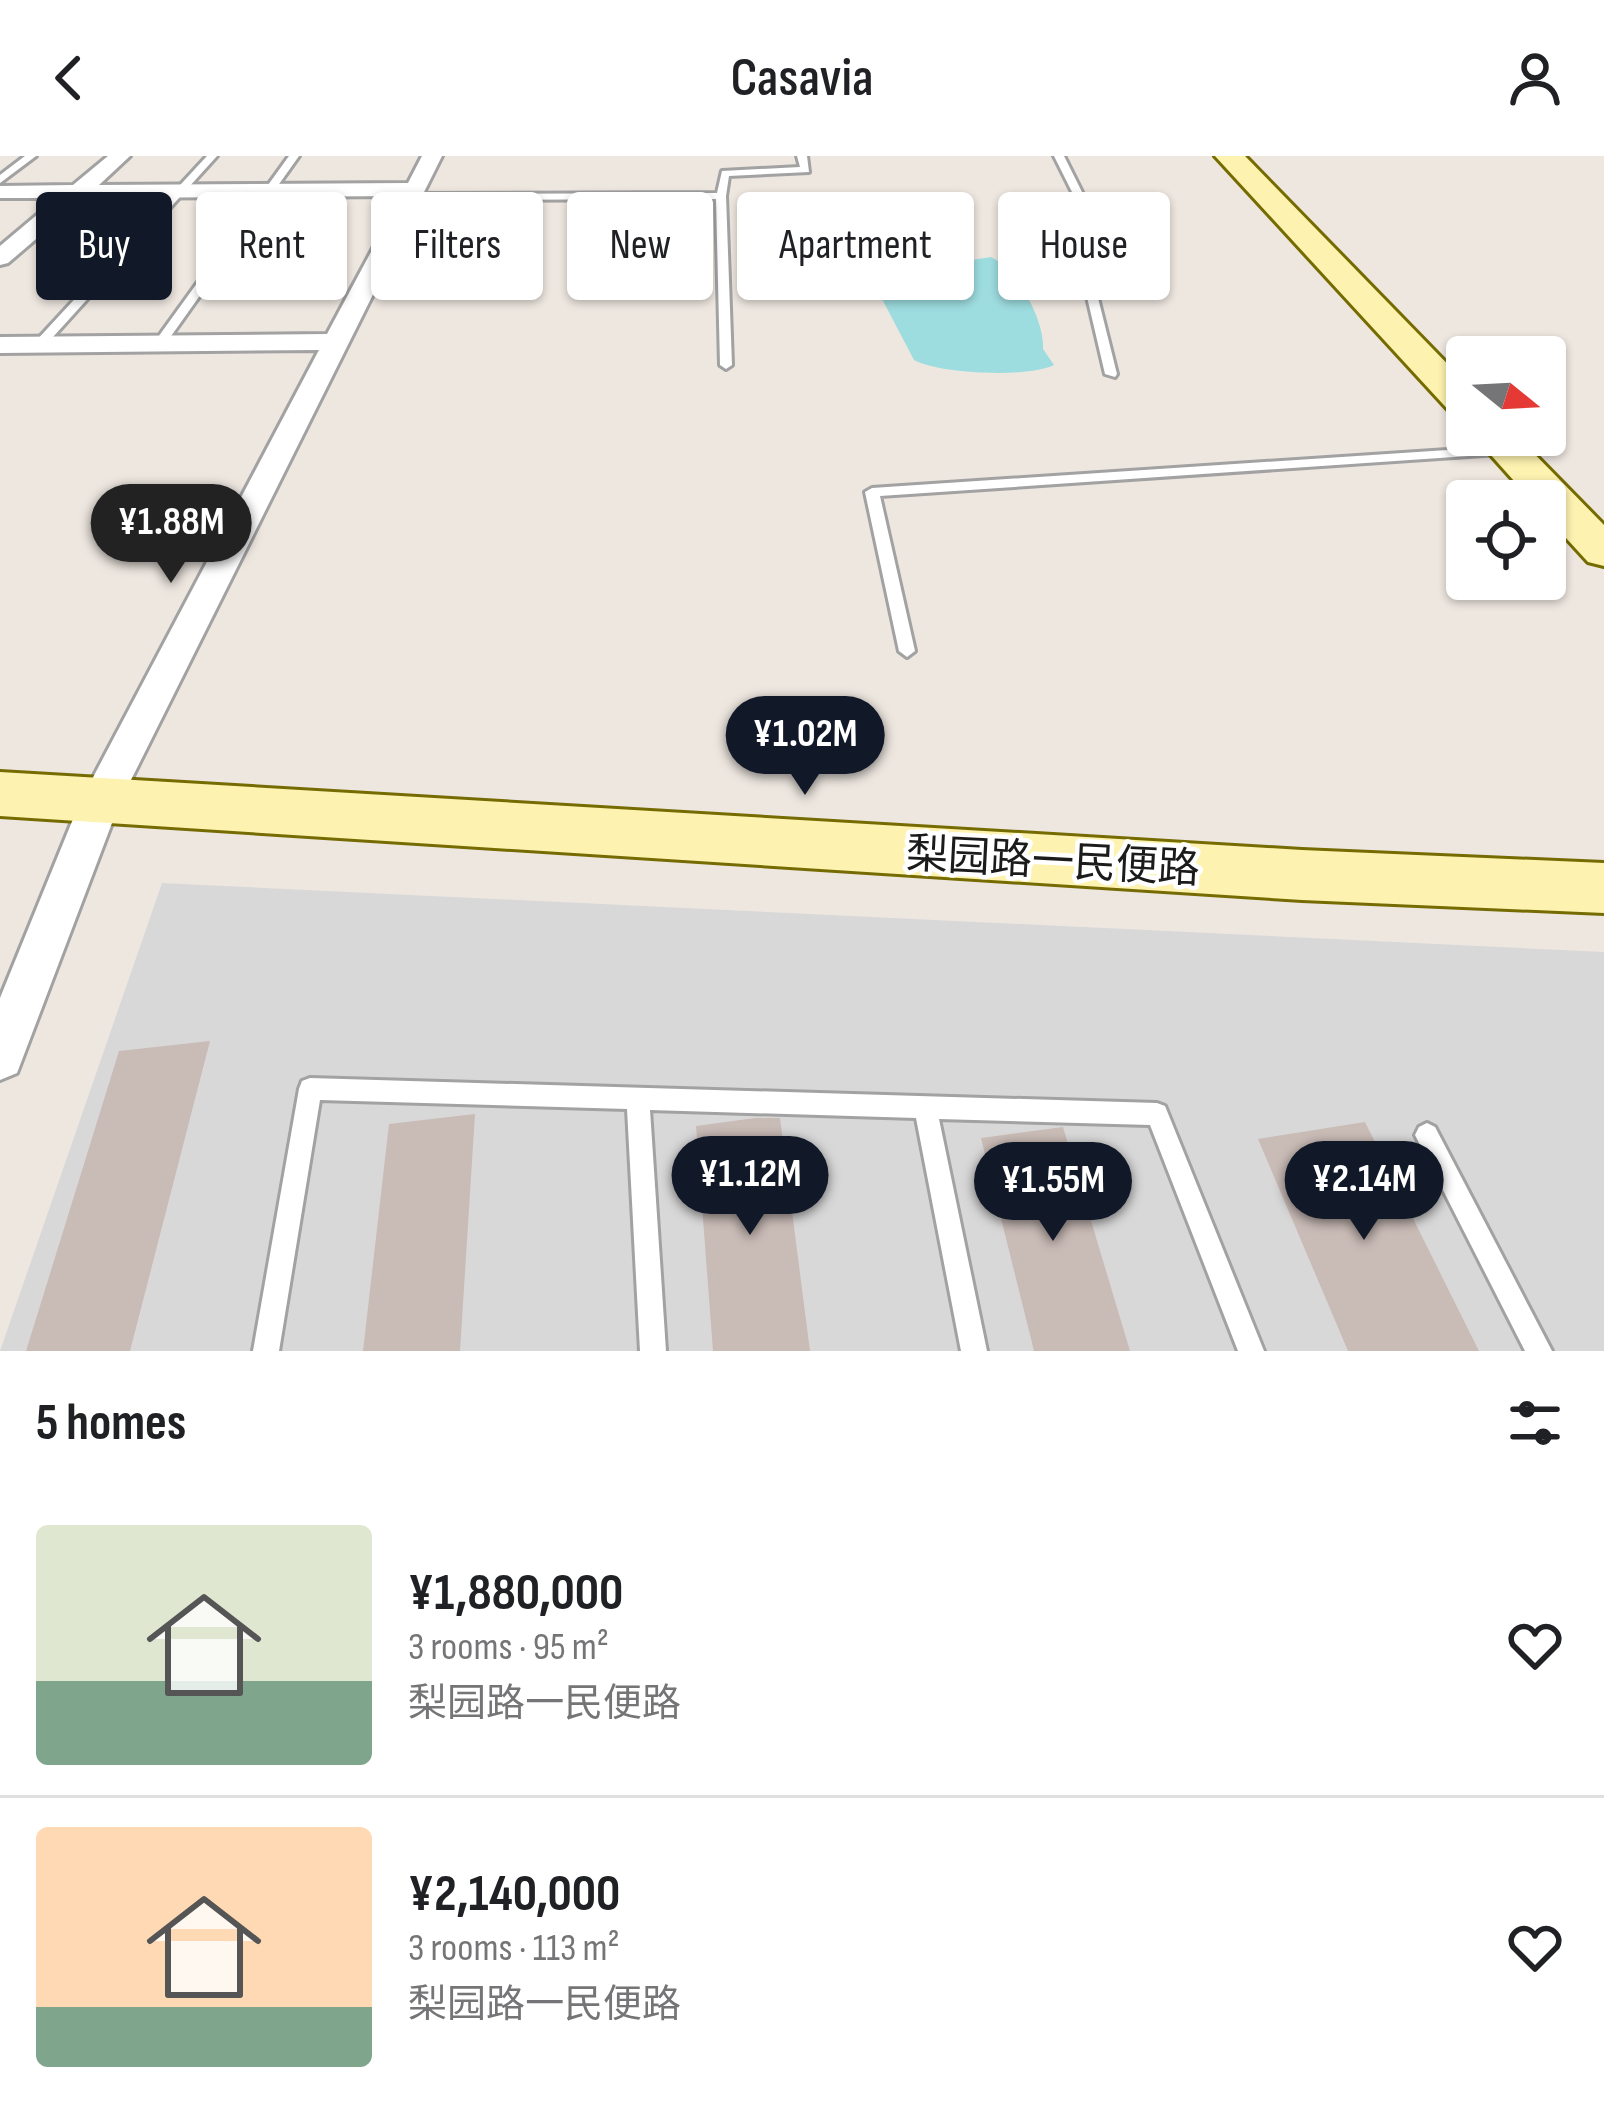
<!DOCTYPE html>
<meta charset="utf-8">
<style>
:root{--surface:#fff;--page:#f6f6f6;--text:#202124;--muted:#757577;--line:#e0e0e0;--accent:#111827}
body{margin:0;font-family:"Sofia Sans Condensed","Noto Sans SC",sans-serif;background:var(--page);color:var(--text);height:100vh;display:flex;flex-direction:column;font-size:45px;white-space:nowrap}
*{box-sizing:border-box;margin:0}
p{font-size:39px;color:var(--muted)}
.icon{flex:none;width:66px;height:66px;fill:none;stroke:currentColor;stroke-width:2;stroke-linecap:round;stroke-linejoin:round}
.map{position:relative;height:1195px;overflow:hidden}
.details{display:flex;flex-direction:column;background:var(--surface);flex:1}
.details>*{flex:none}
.guide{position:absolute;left:36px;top:36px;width:1533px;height:108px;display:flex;gap:24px}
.needle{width:78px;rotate:108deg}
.buttons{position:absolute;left:1446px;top:180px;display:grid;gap:24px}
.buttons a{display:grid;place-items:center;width:120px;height:120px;border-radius:12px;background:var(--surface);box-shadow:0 3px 9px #0004;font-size:60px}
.price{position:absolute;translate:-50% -102px;padding:0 27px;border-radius:42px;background:var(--accent);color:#fff;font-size:39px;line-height:78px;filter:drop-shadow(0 3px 6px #0008)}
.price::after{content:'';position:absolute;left:50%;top:72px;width:36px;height:27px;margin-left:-18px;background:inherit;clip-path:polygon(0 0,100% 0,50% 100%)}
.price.on{background:#222;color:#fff}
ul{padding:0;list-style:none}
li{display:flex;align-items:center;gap:36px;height:300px;padding:0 36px}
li+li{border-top:3px solid var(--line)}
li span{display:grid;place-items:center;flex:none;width:336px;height:240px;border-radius:12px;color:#555}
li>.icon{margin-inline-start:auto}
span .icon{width:144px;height:144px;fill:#fffc;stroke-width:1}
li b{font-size:51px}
h2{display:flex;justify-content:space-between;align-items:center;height:144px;padding:0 36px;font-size:51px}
.pill{padding:0 42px;border-radius:12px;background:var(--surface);box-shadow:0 3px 9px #0004;font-size:42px;line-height:108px}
.pill.on{background:var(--accent);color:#fff}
header{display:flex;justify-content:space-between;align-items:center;height:156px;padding:0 36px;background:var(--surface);font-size:54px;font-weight:600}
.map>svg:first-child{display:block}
.residential{fill:#d9d8d8}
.water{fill:#9ddcdf}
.building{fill:#c9bbb6}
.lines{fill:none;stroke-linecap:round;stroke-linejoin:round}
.lane-casing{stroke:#a2a2a2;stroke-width:6}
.street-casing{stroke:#a2a2a2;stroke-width:6}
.secondary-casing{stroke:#756b00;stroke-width:6}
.lane{fill:#fff;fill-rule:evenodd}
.street{fill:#fff;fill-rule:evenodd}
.secondary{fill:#fdf2af;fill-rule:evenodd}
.labels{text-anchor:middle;stroke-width:9;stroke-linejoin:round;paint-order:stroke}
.street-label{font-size:42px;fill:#1b1b1b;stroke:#fff}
</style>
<header><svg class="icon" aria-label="back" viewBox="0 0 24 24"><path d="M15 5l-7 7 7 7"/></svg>Casavia<svg class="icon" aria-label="person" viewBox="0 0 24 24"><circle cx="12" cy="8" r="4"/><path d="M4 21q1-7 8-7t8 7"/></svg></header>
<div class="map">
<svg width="1604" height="1195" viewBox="0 0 1604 1195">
<rect width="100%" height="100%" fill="#eee7e0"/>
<path class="residential" d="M162,727l1442,69v399h-1604z"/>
<path class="water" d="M991,101c25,11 54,63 52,92l11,16c-26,13 -114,9 -140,-5l-44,-84z"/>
<path class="building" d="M210,885l-80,310h-104l93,-300z
M475,958l-15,237h-97l26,-227z
M755,962h25l30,233h-97l-17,-225z
M1365,966l114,229h-131l-90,-212z
M1063,971l67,224h-96l-53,-213z"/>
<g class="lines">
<defs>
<path id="lane" d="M25,0h11l-36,27v-8z
M207,0h10l-174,192h-8v-6z
M289,0h10l-135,190h-8v-6z
M797,0h10l2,16 -80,4 -3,20 6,169 -6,4 -6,-4 -4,-166 -305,1 -5,-3 5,-3 306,-1 5,-22 78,-4z
M1054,0h10l20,40 3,58 30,120 -2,3 -10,-3 -28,-120 -3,-58z
M1508,290l5,1v6l-633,43 35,155 -8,6 -8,-6 -34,-159 7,-4z
M310,922l847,25 8,3 99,245h-26l-88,-226 -211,-6 48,232h-26l-45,-233 -266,-8 16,241h-26l-13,-242 -307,-9 -41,251h-26l46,-262 3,-8z
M1427,967l8,4 117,224h-27l-106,-208 -4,-8 4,-8z"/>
<path id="street" d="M108,0h22l-31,29 309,-2 14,-27h20l-322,646 -103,271 -17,7v-82l80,-196 239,-452 -319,3v-16l327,-3 74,-138 -317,2 -76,65 -8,2v-19l57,-48h-57v-12l73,-1z"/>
<path id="secondary" d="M1215,0h30l222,228v35l-14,-4z
M1473,279h43l88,90v41l-16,-4 -43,-47v-14h-13z
M0,616l1302,78 302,13v50l-302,-13 -1302,-84z"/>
</defs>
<use href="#lane" class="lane-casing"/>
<use href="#street" class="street-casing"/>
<use href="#secondary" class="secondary-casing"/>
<use href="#lane" class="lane"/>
<use href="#street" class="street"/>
<use href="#secondary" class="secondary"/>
</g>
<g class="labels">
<g class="street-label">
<text transform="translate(1053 704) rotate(3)" y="15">梨园路一民便路</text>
</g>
</g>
</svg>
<div class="buttons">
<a><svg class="needle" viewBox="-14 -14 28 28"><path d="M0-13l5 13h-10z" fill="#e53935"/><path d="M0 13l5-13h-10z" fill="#757577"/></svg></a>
<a><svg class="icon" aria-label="locate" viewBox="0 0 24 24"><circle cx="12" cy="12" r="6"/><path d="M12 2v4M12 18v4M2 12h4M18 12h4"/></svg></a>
</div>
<b class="price on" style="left:171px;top:430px">¥1.88M</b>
<b class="price" style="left:805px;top:642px">¥1.02M</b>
<b class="price" style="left:750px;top:1082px">¥1.12M</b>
<b class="price" style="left:1364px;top:1087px">¥2.14M</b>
<b class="price" style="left:1053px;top:1088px">¥1.55M</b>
<div class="guide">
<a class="pill on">Buy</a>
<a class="pill">Rent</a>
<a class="pill">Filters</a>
<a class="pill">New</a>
<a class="pill">Apartment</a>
<a class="pill">House</a>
</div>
</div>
<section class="details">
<h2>5 homes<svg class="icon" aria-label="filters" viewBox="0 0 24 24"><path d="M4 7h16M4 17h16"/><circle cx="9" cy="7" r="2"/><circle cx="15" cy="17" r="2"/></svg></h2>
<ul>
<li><span style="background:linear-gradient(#dfe7d0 65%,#7fa58c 0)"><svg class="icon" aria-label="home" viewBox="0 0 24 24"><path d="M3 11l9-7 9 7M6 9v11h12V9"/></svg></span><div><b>¥1,880,000</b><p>3 rooms · 95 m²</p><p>梨园路一民便路</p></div><svg class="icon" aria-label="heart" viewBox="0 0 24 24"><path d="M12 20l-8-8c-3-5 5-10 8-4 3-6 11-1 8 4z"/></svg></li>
<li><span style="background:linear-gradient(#ffd9b3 75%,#7fa58c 0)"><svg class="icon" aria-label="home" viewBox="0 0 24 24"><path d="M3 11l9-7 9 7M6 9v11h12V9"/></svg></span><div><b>¥2,140,000</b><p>3 rooms · 113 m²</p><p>梨园路一民便路</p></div><svg class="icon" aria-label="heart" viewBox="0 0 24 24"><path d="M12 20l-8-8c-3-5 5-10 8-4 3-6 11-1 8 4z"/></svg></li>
</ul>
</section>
